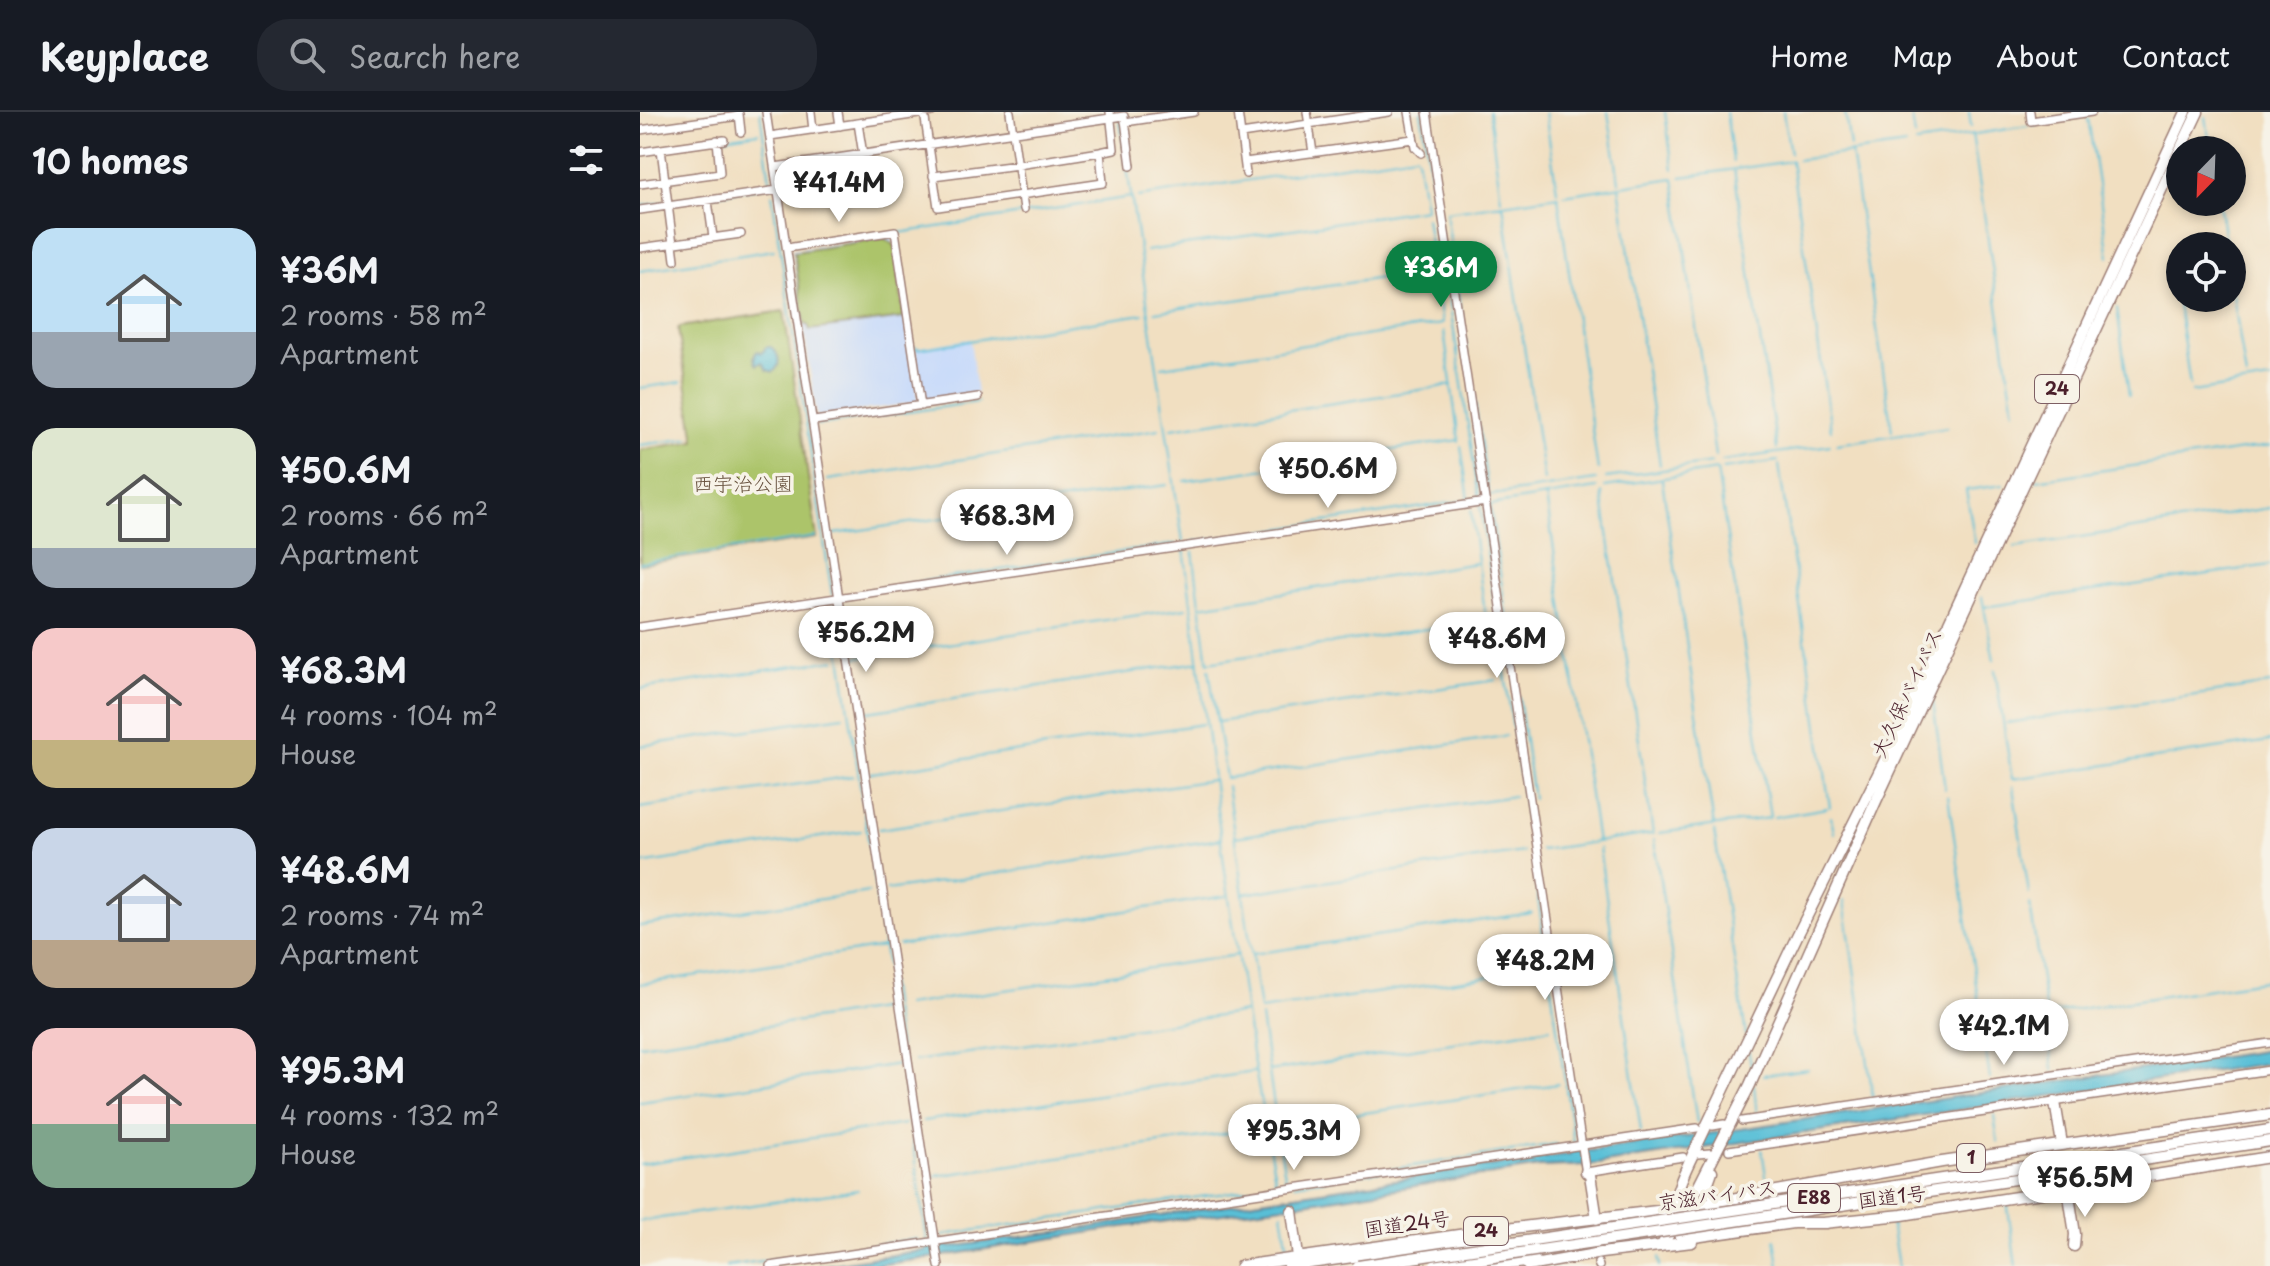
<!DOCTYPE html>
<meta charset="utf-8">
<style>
:root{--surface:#171b24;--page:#242831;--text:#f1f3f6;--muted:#9ea1a6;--line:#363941;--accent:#0b8043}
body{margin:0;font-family:"Playpen Sans","Klee One",sans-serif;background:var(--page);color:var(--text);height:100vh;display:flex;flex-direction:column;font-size:30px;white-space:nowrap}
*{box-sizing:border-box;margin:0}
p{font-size:26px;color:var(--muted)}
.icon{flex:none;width:44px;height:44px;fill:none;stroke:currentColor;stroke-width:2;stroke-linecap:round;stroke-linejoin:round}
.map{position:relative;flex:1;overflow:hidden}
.details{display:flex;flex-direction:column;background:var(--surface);width:640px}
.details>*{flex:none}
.needle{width:52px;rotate:203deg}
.controls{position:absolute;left:1526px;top:24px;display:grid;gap:16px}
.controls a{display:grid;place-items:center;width:80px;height:80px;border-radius:50%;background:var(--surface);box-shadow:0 4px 12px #0003;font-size:40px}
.price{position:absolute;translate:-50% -68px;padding:0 18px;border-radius:28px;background:#fff;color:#222;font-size:26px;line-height:52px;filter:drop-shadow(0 2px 4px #0008)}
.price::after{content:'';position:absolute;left:50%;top:48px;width:24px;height:18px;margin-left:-12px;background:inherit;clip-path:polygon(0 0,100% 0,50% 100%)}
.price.active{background:var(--accent);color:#fff}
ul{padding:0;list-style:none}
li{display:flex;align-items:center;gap:24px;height:200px;padding:0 32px}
li span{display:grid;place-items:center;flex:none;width:224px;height:160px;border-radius:24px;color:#555}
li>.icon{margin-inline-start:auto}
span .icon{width:96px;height:96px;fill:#fffc;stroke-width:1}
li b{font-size:34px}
h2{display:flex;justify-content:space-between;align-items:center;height:96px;padding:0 32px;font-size:34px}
header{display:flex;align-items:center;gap:48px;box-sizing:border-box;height:112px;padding:0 40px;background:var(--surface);border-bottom:2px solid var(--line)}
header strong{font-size:38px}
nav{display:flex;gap:44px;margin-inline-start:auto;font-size:28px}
.search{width:560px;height:72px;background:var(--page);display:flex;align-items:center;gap:20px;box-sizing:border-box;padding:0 28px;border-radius:32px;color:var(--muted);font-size:30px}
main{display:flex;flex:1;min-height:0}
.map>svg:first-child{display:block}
.built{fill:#cadcf9}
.green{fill:#acc46a;stroke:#7b724a;stroke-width:2}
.water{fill:#59bfd7;stroke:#526f81;stroke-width:2}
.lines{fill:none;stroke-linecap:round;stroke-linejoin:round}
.stream{stroke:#59bfd7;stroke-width:2}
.minor-tunnel{stroke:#d0b9a3;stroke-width:7;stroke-dasharray:7 3.5;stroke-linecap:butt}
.minor-casing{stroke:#9e7f76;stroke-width:10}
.highway-casing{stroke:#9e7f76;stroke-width:13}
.minor{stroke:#fff;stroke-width:7}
.highway{stroke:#fff;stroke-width:10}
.highway-bridge-casing{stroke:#9e7f76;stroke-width:13;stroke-linecap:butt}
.highway-bridge{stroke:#fff;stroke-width:10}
.labels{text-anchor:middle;stroke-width:7;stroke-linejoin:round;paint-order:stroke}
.shield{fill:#f7f3e8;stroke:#7e5f64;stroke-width:2}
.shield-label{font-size:18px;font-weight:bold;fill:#4a1f2b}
.park-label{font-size:20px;fill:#67513e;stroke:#f7f3e8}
.street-label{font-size:20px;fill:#4a1f2b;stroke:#f7f3e8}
</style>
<header>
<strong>Keyplace</strong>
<div class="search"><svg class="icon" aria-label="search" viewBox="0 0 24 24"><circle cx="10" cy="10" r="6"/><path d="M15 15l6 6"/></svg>Search here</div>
<nav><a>Home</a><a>Map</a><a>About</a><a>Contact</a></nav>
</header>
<main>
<section class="details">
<h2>10 homes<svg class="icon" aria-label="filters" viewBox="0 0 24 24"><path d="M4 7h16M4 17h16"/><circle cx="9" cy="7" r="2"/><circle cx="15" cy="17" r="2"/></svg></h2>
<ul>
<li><span style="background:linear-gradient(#bfe0f5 65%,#9aa5b1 0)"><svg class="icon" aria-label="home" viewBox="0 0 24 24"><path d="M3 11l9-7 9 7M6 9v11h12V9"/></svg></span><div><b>¥36M</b><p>2 rooms · 58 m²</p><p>Apartment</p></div></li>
<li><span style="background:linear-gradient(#dfe7d0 75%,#9aa5b1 0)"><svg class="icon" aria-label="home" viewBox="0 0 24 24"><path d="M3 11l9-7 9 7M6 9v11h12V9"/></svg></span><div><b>¥50.6M</b><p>2 rooms · 66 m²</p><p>Apartment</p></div></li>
<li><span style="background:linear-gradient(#f6c9c9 70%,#c2b280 0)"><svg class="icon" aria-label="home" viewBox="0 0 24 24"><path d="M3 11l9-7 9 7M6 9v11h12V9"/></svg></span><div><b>¥68.3M</b><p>4 rooms · 104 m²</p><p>House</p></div></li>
<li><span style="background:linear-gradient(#c9d6e8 70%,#b9a48a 0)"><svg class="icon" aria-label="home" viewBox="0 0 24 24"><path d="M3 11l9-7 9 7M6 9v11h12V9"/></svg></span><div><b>¥48.6M</b><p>2 rooms · 74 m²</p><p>Apartment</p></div></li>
<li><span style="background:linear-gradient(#f6c9c9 60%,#7fa58c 0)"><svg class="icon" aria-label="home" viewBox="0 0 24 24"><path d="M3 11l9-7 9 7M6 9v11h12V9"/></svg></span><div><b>¥95.3M</b><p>4 rooms · 132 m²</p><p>House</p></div></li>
</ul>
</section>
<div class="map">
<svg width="1630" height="1154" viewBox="0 0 1630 1154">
<rect width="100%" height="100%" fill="#f7f3e8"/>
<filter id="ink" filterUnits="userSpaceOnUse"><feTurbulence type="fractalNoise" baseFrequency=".0125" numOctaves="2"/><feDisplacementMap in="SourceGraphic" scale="16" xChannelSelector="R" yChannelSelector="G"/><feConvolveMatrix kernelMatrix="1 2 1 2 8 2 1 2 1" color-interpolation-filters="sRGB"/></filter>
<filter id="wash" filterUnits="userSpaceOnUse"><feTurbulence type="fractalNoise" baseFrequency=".006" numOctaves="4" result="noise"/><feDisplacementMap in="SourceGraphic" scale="32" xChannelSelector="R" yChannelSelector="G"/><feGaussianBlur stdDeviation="1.8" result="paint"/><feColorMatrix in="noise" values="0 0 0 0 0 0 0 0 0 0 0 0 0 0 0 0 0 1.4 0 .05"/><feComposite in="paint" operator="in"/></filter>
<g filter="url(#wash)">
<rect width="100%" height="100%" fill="#f1dfc1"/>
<path class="built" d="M252,123l27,167 -102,15 -25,-167z
M330,227l7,54 -54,9 -8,-54z"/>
<path class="green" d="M244,126l11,7 9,73 -94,12 -2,-5h-3l-11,-73z
M144,199l33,227 -177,26v-114l55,-9 -17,-112 2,-2z"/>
<path class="water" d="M126,235h5c8,6 11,18 2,25l-6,-2 -5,-8 -5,3 -2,-3 -1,-5 3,-6 5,2z
M1630,938v13l-679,102 -52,2 -248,38 -169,22 -179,29 -74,10h-51l108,-16 1,-3 20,-3 3,3 143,-20 48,-9 408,-61 21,-3 1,-3h17l98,-14z"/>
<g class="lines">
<path class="stream" d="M120,0l11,76
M781,0l58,386
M849,0l12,87
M905,0l12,79
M968,0l11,70
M1025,0l8,57
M1086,0l7,49
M1143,0l7,41
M1205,0l5,35
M1271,0l4,25
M1329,0l2,15
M1566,5l5,33
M1448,6l21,139
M480,9l63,421
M1393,13l38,-6
M1332,22l42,277
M84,26l34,-5
M1276,31l112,-17
M1211,40l41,279
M777,45l8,50
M1151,48l40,270
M1157,48l109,-15
M1094,57l43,280
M1041,65l110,-16
M1034,66l41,278
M979,74l41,279
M132,82l60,401
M924,83l109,-17
M498,85l277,-42
M918,85l40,273
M1579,90l7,44
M863,92l41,277
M0,94l123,-19
M786,106l16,105
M259,123v-2l232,-36
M506,139l279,-42
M0,159l134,-21
M1534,164l16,110
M1592,176l14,90
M1477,196l12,87
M515,200l280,-42
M804,219l15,110
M276,235v2l227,-35
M522,255l280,-43
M0,276l41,-6
M1552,280l78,-12
M178,313l160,-23
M532,316l280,-43
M1197,332l110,-17
M0,333l50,-7
M821,334l8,54
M1082,349l108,-16
M1139,353l51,342
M1083,357l55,-8
M966,366l106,-15
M188,368l331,-51
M1022,368l52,346
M1396,368l234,-34
M545,369l274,-41
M965,375l112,-17 53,347
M848,379l-42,-279 113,-16
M962,381l51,341
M851,383l105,-15
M906,384l51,346
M840,393l94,638
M194,422l333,-49
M552,430l277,-42
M1335,431l-9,-53 37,-5
M1375,435l255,-39
M544,436l40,316 28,189 24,131
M553,440l15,110
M0,451l175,-26
M258,473l278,-41
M1342,485l12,63
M193,489l94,639
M560,494l277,-43
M1344,495l286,-42
M1283,534l3,14
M213,546l333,-50
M568,550l278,-42 -15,-110
M874,556l-24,-163 107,-17
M569,557l17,109
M1355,558l17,109 258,-38
M0,577l195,-29
M1292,582l13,95
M879,585l14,102
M221,601l338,-51
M578,610l278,-42
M1367,611l263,-39
M0,634l203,-30
M231,661l332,-49
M586,666l279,-42
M587,674l33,224
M1373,675l16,107
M1308,684l42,283
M0,696l213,-32
M1134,705l53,-9
M1191,705l3,16
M239,717l333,-49
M1074,719l32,204
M1019,721l110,-15
M595,725l279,-41
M1014,728l43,283
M959,736l42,283
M900,737l1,1 110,-16
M0,752l221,-33
M247,778l334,-51
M603,782l280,-42
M1204,789l29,196
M1390,792l16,110 224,-34
M0,814l229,-34
M259,833l327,-49
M612,842l280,-41
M0,872l244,-37
M266,893l331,-50
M620,898l277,-41
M621,905l16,109
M1407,908l6,50
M0,933l247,-37
M1108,937l4,21
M275,949l331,-49
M629,959l281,-43
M1123,963l45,-6
M1114,973l3,31
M0,990l260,-38
M1354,1003l4,27
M283,1009l331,-49
M637,1014l281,-42
M638,1022l8,48
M1122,1038l4,26
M0,1052l265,-40
M289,1065l334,-49
M655,1072l261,-40
M1367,1089l9,65
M642,1101l6,36
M0,1109l218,-31
M1251,1111l7,43
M303,1123l323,-48
M1135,1127l4,27
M1019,1145l1,9
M86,1154l191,-27"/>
</g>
</g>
<g filter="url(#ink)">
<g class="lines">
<path class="minor-tunnel" d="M1418,1032l7,47"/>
<defs>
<path id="minor" d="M126,0l173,1154
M171,0l2,18
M198,0l2,14
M284,0l14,95 165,-24 -3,-31 14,-3 -4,-37
M370,0l14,97
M598,0l8,62
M667,0l6,41
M769,0l6,35 6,6
M787,0l159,1062
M1390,0l1,9 61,-9
M99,2l2,18
M485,8l6,46
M485,10l69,-10
M218,11l8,51
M0,18l99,-14
M601,22l148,-22
M130,24l162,-24
M21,37l14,111
M0,40l84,-12
M605,50l168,-23
M135,55l349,-51
M293,64l85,-11 82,-13
M0,72l80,-11 -3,-33
M68,89l5,36
M0,98l138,-20
M0,136l101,-14
M147,136l108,-17 26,175
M174,309l164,-24
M0,515l846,-125
M1102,1009l528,-78
M1073,1014l11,-2
M1089,1038l541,-80
M1058,1042l12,-1
M946,1060l97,-15
M958,1151l1,3
M130,1154l927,-138"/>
<path id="highway" d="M1540,38l18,-38
M1415,990l7,42
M1072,1059l-6,17 13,13
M946,1060l4,3 7,44
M1428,1077l7,45 -1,12
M652,1099l6,46
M1183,1111l79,-8 368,-58
M1187,1111h-34l-106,15 -8,-3c-12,-30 2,-56 15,-83l103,-216 91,-182 298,-642
M1021,1134l28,-41 61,-120 126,-284 304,-651
M601,1154l239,-34 194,-23 268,-47 328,-47
M649,1154l212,-30
M852,1154l43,-5
M888,1154l73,-13 91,-11"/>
</defs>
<use href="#minor" class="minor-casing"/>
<use href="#highway" class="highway-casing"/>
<use href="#minor" class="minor"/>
<use href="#highway" class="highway"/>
<defs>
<path id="highway-bridge" d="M718,1154l912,-136
M794,1154l836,-125"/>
</defs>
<use href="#highway-bridge" class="highway-bridge-casing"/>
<use href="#highway-bridge" class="highway-bridge"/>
</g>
</g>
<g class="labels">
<g class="shield">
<rect x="1395" y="263" width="44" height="28" rx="6"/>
<rect x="1317" y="1032" width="28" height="28" rx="6"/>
<rect x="1148" y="1072" width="52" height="28" rx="6"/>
<rect x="824" y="1105" width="44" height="28" rx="6"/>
</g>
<g class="shield-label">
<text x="1417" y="283">24</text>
<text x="1331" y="1052">1</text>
<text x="1174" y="1092">E88</text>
<text x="846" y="1125">24</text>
</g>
<g class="park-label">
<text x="103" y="379">西宇治公園</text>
</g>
<g class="street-label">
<text transform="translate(1267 581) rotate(-65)" y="7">大久保バイパス</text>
<text transform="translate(1077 1083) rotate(-8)" y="7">京滋バイパス</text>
<text transform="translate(1252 1085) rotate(-7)" y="7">国道1号</text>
<text transform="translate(767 1112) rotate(-8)" y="7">国道24号</text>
</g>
</g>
</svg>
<div class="controls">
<a><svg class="needle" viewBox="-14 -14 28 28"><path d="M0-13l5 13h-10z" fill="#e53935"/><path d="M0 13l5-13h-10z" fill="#9ea1a6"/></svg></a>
<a><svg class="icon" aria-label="locate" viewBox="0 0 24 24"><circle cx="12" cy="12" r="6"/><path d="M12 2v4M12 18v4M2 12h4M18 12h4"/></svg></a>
</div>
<b class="price" style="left:199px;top:112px">¥41.4M</b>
<b class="price active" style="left:801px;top:197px">¥36M</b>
<b class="price" style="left:688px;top:398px">¥50.6M</b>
<b class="price" style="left:367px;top:445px">¥68.3M</b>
<b class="price" style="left:226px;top:562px">¥56.2M</b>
<b class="price" style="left:857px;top:568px">¥48.6M</b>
<b class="price" style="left:905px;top:890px">¥48.2M</b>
<b class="price" style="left:1364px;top:955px">¥42.1M</b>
<b class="price" style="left:654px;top:1060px">¥95.3M</b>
<b class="price" style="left:1445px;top:1107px">¥56.5M</b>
</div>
</main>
